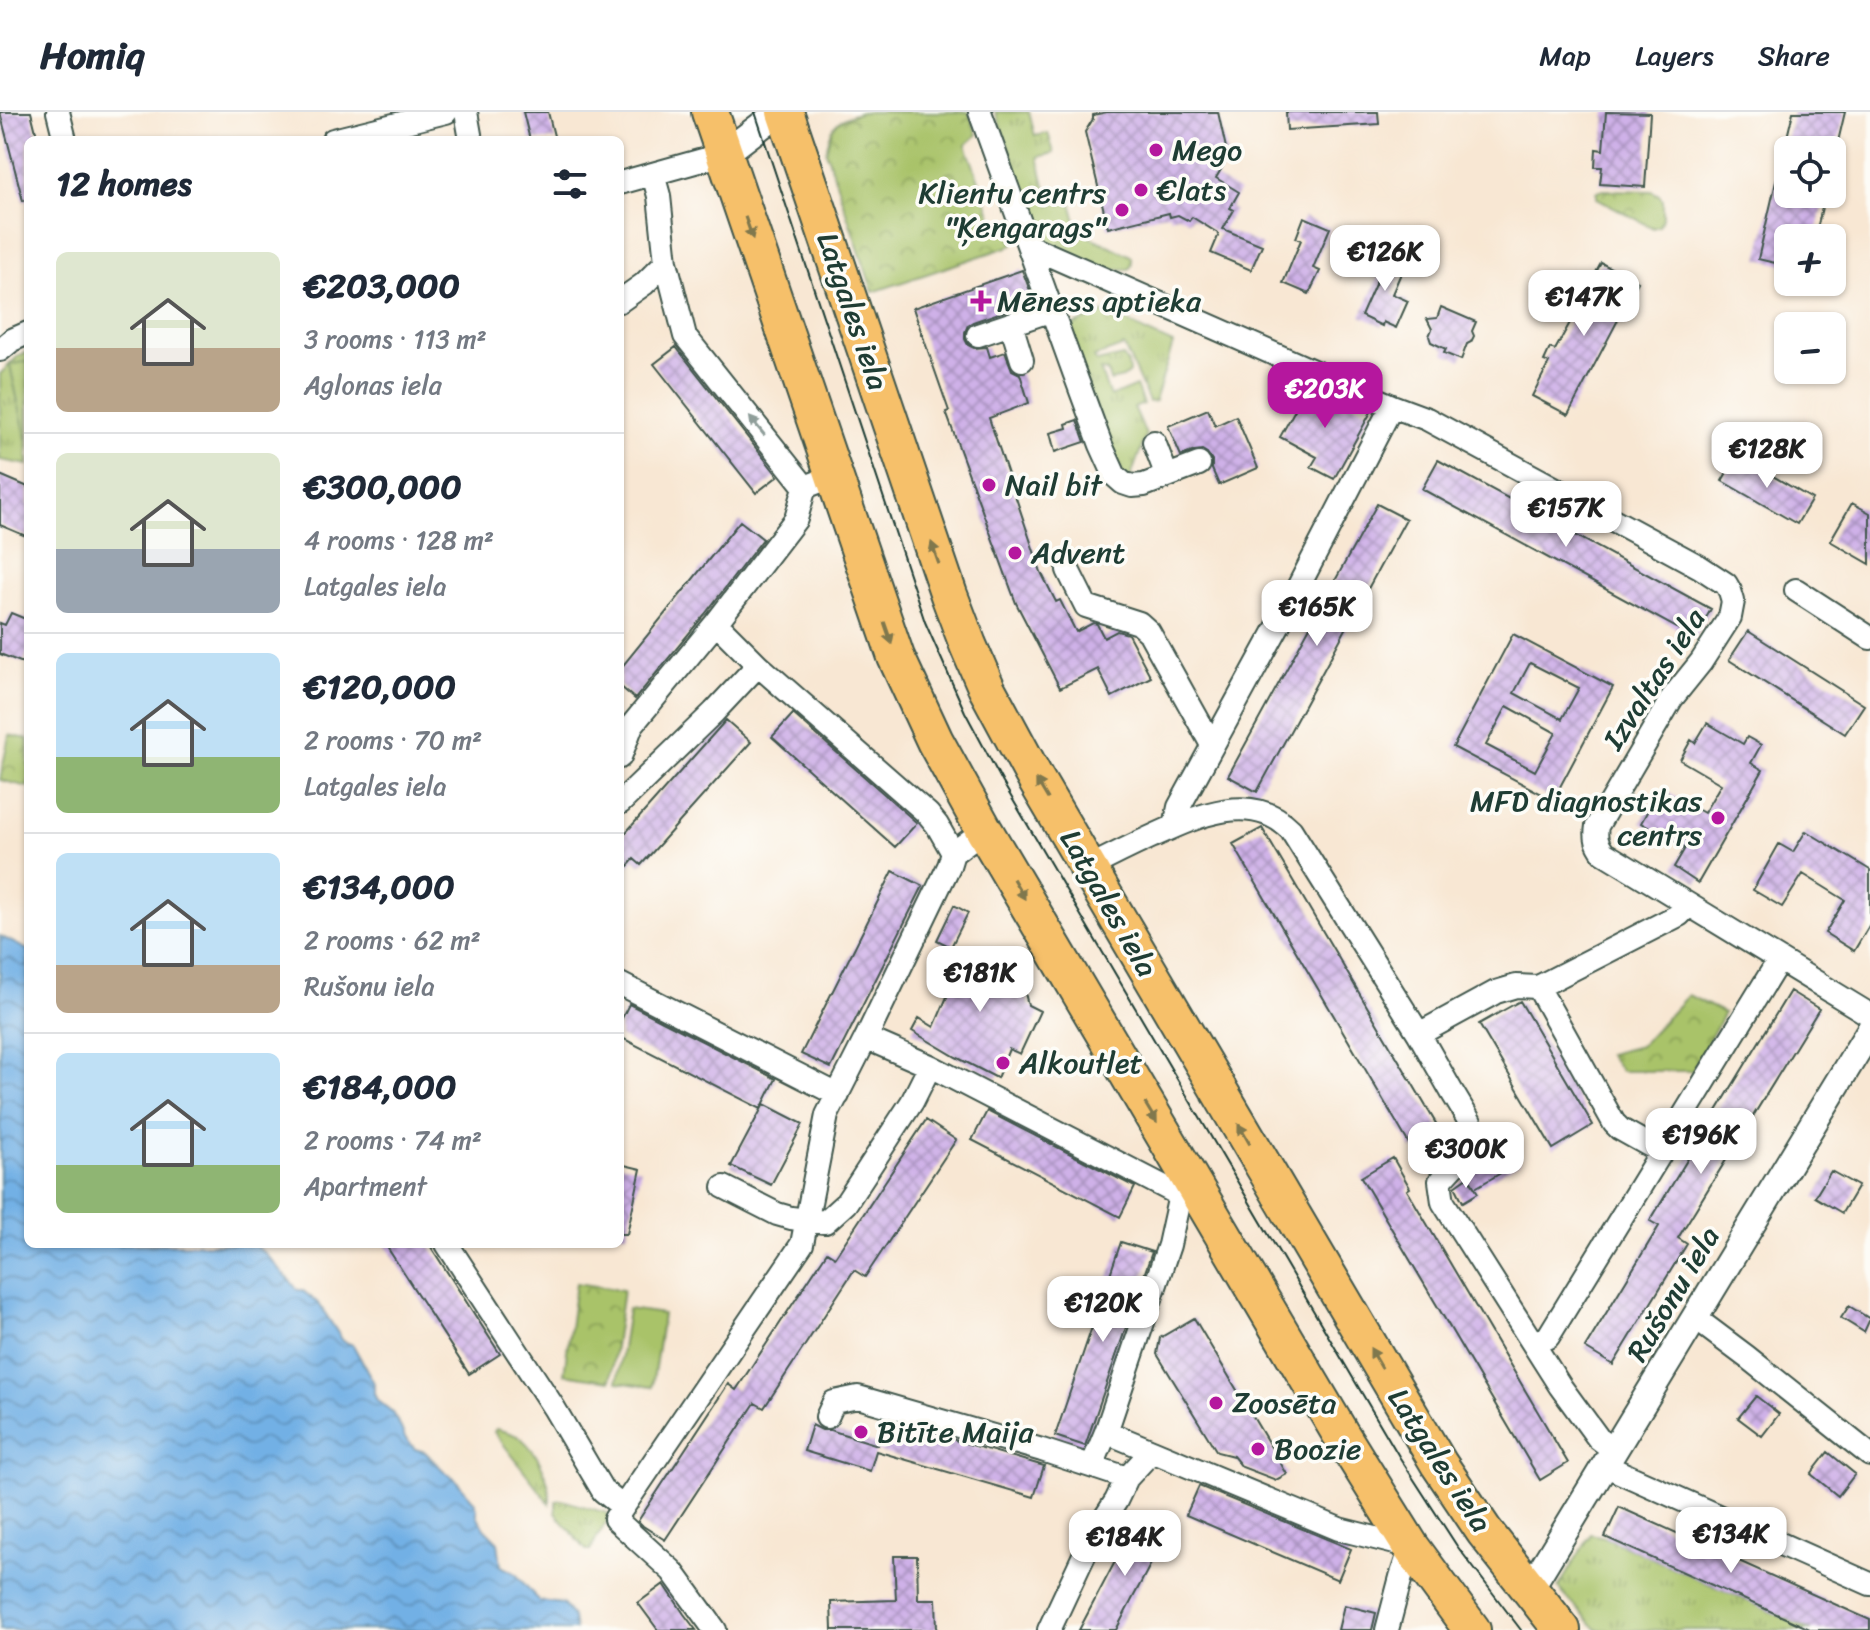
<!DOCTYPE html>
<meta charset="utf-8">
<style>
:root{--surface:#fff;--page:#f2f2f3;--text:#1f2937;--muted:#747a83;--line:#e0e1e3;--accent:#b5179e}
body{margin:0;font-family:Sriracha,sans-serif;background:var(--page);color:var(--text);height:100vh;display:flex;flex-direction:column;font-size:30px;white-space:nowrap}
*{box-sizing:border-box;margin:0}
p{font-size:26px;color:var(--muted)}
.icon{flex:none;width:44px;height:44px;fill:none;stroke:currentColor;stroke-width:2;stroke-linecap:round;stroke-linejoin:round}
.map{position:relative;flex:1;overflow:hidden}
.side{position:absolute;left:24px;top:24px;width:600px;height:1112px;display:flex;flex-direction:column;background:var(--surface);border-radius:12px;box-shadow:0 2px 6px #0004}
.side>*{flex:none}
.tools{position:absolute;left:1774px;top:24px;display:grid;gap:16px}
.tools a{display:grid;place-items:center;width:72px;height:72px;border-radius:12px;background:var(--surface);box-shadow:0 2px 6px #0004;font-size:40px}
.price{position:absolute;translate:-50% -68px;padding:0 18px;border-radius:16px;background:#fff;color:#222;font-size:26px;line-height:52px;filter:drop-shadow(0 2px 4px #0008)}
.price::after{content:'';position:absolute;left:50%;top:48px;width:24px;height:18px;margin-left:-12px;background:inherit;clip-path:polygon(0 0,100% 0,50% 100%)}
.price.on{background:var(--accent);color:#fff}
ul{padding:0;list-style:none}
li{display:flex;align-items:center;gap:24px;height:200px;padding:0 32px}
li+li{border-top:2px solid var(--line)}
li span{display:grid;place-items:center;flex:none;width:224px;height:160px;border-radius:12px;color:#555}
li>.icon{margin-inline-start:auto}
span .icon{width:96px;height:96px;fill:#fffc;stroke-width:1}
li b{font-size:34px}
h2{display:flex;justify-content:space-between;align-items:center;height:96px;padding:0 32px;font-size:34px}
header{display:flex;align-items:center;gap:48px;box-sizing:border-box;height:112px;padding:0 40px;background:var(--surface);border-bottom:2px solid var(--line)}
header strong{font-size:38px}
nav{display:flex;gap:44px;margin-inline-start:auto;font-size:28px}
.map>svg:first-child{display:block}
.grass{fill:url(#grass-tufts);stroke:#64804e;stroke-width:2}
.park{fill:url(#park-crowns);stroke:#64804e;stroke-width:2}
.pitch{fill:#a9c369;stroke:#64804e;stroke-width:2}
.water{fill:url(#water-waves);stroke:#48768c;stroke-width:2}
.building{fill:url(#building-cross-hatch);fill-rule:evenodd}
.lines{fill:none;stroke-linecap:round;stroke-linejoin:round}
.minor-casing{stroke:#40564c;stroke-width:26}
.tertiary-casing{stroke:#40564c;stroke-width:30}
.trunk-casing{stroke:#40564c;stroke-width:40}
.minor{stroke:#fff;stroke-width:22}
.tertiary{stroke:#fff;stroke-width:26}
.trunk{stroke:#f6c06b;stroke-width:36}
.tram{stroke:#1f3d34;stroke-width:2}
.oneway{fill:#80784d}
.oneway2{fill:#8f9e9a}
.poi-dot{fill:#b5179e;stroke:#fdfcf7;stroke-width:3}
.labels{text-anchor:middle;stroke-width:7;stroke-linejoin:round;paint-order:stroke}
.poi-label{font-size:30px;fill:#1f3d34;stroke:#fdfcf7;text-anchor:start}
.street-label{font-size:30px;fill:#1f3d34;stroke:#fdfcf7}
</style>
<header>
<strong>Homiq</strong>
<nav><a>Map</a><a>Layers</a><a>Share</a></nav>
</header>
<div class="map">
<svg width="1870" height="1518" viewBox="0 0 1870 1518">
<defs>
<pattern id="grass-tufts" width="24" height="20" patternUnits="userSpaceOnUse" patternTransform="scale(2)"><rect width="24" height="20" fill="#a9c369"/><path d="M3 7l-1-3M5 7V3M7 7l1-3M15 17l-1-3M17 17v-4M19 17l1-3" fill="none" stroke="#89a057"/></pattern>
<pattern id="park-crowns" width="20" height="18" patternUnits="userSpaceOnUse" patternTransform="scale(2)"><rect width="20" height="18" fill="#a9c369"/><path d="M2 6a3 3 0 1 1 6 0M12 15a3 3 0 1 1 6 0" fill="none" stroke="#89a057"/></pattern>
<pattern id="water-waves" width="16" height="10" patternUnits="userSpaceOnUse" patternTransform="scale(2)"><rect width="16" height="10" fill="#72b0e5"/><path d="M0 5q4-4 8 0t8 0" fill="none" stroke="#5d90ba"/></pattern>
<pattern id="building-cross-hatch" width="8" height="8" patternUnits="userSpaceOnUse" patternTransform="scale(2)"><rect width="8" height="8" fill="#cfb1e8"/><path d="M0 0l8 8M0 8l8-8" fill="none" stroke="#a791bd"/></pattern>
</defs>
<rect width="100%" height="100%" fill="#fdfcf7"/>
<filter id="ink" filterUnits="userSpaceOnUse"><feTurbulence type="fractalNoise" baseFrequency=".0125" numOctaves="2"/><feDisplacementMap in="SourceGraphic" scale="16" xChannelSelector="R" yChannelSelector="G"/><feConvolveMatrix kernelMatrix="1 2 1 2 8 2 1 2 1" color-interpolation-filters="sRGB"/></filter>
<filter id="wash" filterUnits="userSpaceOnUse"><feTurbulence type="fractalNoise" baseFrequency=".006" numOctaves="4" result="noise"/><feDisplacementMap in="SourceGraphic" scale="32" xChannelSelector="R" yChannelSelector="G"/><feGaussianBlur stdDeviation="1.8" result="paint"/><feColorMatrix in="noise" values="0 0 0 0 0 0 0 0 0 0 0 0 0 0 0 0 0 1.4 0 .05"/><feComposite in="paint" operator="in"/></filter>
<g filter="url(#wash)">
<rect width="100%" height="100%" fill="#f8e7d3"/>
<path class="grass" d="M995,0h34l6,24 13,-3 6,20 -16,4 12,48 20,-6 9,33 48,22 5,3v8l-3,4 -25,1 -58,-25 -9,-11 -28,-71 5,-2z
M1110,199l34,20 29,13 -18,57 -6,1 -25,-56 -30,11 3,5 26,-6 5,8 1,9 -6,5 -13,3 -3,-10 -7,-1 10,27 26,-11 7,18 -9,4 12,27 -16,44 -6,-2 -59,-147 31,-15z
M28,240v9l-18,5 18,80v19l-28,-5v-86l19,-19z
M496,1317c8,2 17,4 25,9 18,15 30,43 29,66l-56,-72z
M562,1388l45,13 2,4 -19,33h-4l-30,-37v-12z
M1591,1422l14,3 207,93h-215l-39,-42z"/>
<path class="park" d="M862,0h107l8,23 -11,10 28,77 13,4 6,19 -140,47 -47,-140c5,-26 9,-33 36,-40z
M1600,78l52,1 7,4 4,5v18l-4,8 -6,2 -56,-30v-6z
M9,623l19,4v48l-28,-7z
M1688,883l36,18 -32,58h-71l-13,-17 32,-8z
M576,1171l47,7 -13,91 -46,-7z"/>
<path class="pitch" d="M28,249v85l-18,-81z
M628,1197l35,5 -11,73 -35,-5z"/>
<path class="water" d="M0,824l28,14v294h225l14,11 31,35h4l17,14 24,37 10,4 21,38v11l3,6 14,11 10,17 4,10 10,11 10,3 21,21 7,4 21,24 3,7v7l7,13 14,14 3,24 14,7 24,28 24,3 10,14 2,12h-575z"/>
<g id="blocks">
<path class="building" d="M0,0h31l7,28h-10v60l-5,1z
M523,0h25l7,28h-25z
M1107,0h111l10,45 -12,21 23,14 -9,16 4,2 -11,19 39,16 -11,25 -40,-17 8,-19 -27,-17 -3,4 -11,-6 -8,2 -1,-4 -61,15 -23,-96 8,-13v-4z
M1286,0h92l1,12 -92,6z
M1606,0l44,1 -5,74 -45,-3 2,-17h-7l1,-18 7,1z
M1793,0h52l-9,38h-52z
M1782,44l6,1v37h37l-10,44h-27v28l-30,-7z
M1304,105l26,11 -17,40 7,3 -11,23 -26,-11 18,-43 -5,-2z
M1377,140l28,12 -13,30 16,7 -12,27 -13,-6 -1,4 -21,-10 19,-43 -10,-4z
M1601,151l37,19 -70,133 -36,-19 17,-33 -5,-2 6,-13 5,2 17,-31 -5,-2 7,-15 5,2z
M1022,158l12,31 -61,21 -5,3 -3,7v7l3,6 6,3 13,-1 3,10 15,-5 7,18 8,4 9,29 -40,15 52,154 15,30 4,-2 16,32 17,-9 4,1 7,14 13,-7 11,3 23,43 -39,20 -14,-28 -38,19 -44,-85 -70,-191 3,-1 -36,-103z
M1441,195l35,15 -4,9 2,5 -3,6 -4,2 -6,16 -17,-7 2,-4 -15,-7 -2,-6 3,-7 -5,-10 10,-1z
M676,235l102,129 -22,17 -102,-129z
M1308,274l38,21 3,-5 22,10 -37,67 -23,-12 6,-10 -37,-20z
M1208,297l7,17 21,-10 22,52 -39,17 -7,-16v-9l-5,-7 -5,-3 -7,1 -14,5 -13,-30z
M1077,308l8,22 -30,10 -5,-19 17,-5 -1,-4z
M1737,343l75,44 -15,25 -75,-43z
M1438,348l273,149 -16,29 -273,-149z
M0,363l28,12v50l-28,-12z
M1852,391l18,10v51l-40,-23z
M1377,392l29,15 -149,273 -29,-16z
M740,409l23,18 -58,75 -70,85 -15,-13v-17z
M11,501l17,7v31l-5,12 -23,-9v-31l5,2z
M1748,519l116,74 -19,29 -116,-74z
M1513,522l100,53 -60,113 -100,-53zM1530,551l49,25 -17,31 -48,-26zM1507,594l49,27 -21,38 -49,-26z
M793,602l124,109 -22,24 -123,-110z
M726,608l25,22 -110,123 -7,-6 -14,16v-36z
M1707,611l36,21 4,-7 14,8 -10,18 12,7 -65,113 -24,-16 11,-19 -44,-25 14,-26 7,4 5,-9 37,21 17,-29 -41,-24 11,-20 4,3z
M1262,716l179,304 -29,17 -179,-305z
M1806,719l64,39v54l-16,27 -29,-18 20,-33 -42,-26 -21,33 -29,-17 26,-46 14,8z
M893,759l30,15 -92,182 -30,-14z
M954,793l14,8 -17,34 -14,-7z
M955,835l67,34 6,24 12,6 -20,43 -11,-5 -12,29 -41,-21 -44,-26 7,-13 15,9 16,-37 -14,-7z
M1790,879l29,18 -141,229 9,6 -74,121 -28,-17 74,-122 -9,-5z
M1520,889l73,124 -40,24 -74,-125z
M629,892l147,75 -15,30 -141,-72v-15z
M764,992l39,20 -32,61 -40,-19z
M987,999l148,76 -15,30 -148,-77z
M926,1008l30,20 -91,137 -11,-7 -90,138 -9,-5 -90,137 -22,-14 -5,-5 90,-137 8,6 91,-138 8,5z
M1511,1034l9,16 -45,26 -9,-15z
M1393,1046l17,30 -3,2 161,273 -28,17 -179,-303z
M620,1052l21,5 -14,65h-7z
M1831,1059l27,15 -16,27 -27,-16z
M1468,1065l10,16 -15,9 -8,-16z
M1121,1130l31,10 -67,194 -30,-10z
M385,1132h44l71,110 -31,20z
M1849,1194l21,13 -6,13 -23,-14z
M1194,1206l93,156 -11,6 -34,-13 -9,-11 -16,-4 -60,-98 3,-16z
M1756,1284l23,18 -17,22 -24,-18z
M886,1308l158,46 -10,31 -158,-46 -6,20 -66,-20 8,-26 10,5h8l48,15z
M1828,1340l27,22 -17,22 -27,-22z
M1199,1374l152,63 -13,31 -152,-65z
M1619,1395l251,113v10h-58l-207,-93z
M1138,1406l29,15 -51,97h-37z
M894,1444h23l1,43h18l1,31h-105l-1,-28 65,-2z
M664,1472l20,30 12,16h-38l-20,-27z
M1344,1493l32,8 -4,17h-34z"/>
</g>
</g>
<g filter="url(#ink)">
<use href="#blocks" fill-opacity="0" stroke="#40564c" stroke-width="2"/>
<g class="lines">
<defs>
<path id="minor" d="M58,0l7,28
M466,0l5,28
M980,0l94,260 27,73 14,31 8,7 9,3 12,-1 55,-21
M333,28l113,-28
M653,62l6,22 7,66 19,74 120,151
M620,71l104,-29
M1029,134l363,160 35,13 273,148 26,17 4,7 3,10 -3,16 -29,45 -29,36 -75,128c-2,12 0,18 7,27l266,162
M620,189l24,-17 22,-22
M1011,212l11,36
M978,223l74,-25
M0,238l12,-10 16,-7
M1154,330l13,34
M1068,458l18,36 53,17 10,9 63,113
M1796,478l74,48
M758,553l170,149 9,11 16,28
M620,645l12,-32 84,-102
M620,691l94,-91 44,-47 -42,-42 80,-104 9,-32 29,-11
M1175,714l4,-19 99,-181 114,-220
M984,718l-31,23 -4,13 -83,172 64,28 250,129
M1088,756c21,-11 41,-21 63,-31 42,-19 100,-48 140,-7l128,204 33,58 18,30 3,23 -33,36 3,21 117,184 38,52 17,13
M620,872l218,111
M1538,875l76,136 6,6 41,23
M1419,922l77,-42 20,-6 22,1 141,-72 10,-10
M724,1075l53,27 14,4 34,4 21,-19 66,-101 18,-36
M447,1132l107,164 49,83 20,16
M1695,1206l52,39 123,98
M1533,1231l15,-6 231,-377
M827,1305l7,-15 24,-5 184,53 85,28 25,-27 187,78 72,18 -10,30 -14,53
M1106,1320l46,19
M1092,1354l14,-34 63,-187 11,-50 10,-6
M1606,1354l264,118
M715,1518l-43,-59 -57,-52 187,-275 25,-129 39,-77
M1049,1518l44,-94 23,-35 11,-23"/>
<path id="tertiary" d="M724,42l55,-42
M1529,1478l341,-560"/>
<path id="trunk" d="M710,0l186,545 39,84 49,89 356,603 71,114 61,83
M785,0l164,483 19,50 19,44 48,89 404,686 45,67 78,99"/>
</defs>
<use href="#minor" class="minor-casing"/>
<use href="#tertiary" class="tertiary-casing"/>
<use href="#trunk" class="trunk-casing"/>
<use href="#minor" class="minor"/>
<use href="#tertiary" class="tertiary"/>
<use href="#trunk" class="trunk"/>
<path class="tram" d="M755,0l170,510 40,90 38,71 397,675 57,88 64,84"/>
</g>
<defs><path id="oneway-solid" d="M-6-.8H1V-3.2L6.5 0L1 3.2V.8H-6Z" transform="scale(2)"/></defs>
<g class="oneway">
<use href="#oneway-solid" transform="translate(749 116) rotate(71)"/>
<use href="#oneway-solid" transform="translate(935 441) rotate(-109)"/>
<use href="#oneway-solid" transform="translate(888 521) rotate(71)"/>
<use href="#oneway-solid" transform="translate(1042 677) rotate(-121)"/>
<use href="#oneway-solid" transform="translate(1019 777) rotate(60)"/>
<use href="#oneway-solid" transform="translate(1151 1001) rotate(59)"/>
<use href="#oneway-solid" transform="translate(1244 1022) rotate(-120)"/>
<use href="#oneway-solid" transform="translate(1376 1246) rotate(-120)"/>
</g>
<use class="oneway2" href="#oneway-solid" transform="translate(757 314) rotate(-129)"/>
</g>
<g class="poi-dot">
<circle cx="1156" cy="38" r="8"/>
<circle cx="1141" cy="78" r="8"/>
<circle cx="1122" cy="98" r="8"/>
<path d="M977 177h8v8h8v8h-8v8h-8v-8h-8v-8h8z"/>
<circle cx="989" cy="373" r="8"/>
<circle cx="1015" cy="441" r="8"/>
<circle cx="1718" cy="706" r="8"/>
<circle cx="1003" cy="951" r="8"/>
<circle cx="1216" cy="1291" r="8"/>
<circle cx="861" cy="1320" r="8"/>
<circle cx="1258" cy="1337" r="8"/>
</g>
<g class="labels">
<g class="poi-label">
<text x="1172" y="48">Mego</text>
<text x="1157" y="88">€lats</text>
<text x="1106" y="91" text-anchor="end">Klientu centrs<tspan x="1106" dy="34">"Ķengarags"</tspan></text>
<text x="997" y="199">Mēness aptieka</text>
<text x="1005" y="383">Nail bit</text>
<text x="1031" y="451">Advent</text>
<text x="1702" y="699" text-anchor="end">MFD diagnostikas<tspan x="1702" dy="34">centrs</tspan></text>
<text x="1019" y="961">Alkoutlet</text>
<text x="1232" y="1301">Zoosēta</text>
<text x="877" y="1330">Bitīte Maija</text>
<text x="1274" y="1347">Boozie</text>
</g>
<g class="street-label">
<text transform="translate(853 199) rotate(71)" y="10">Latgales iela</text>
<text transform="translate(1654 567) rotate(-57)" y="10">Izvaltas iela</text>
<text transform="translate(1109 791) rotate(60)" y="10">Latgales iela</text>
<text transform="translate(1673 1182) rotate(-59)" y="10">Rušonu iela</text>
<text transform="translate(1440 1348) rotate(57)" y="10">Latgales iela</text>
</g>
</g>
</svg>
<div class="tools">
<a><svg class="icon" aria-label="locate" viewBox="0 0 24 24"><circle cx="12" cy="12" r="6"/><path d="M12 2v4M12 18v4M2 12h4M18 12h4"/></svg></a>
<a>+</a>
<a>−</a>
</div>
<b class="price" style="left:1385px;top:181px">€126K</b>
<b class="price" style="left:1584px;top:226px">€147K</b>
<b class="price on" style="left:1325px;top:318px">€203K</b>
<b class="price" style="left:1767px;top:378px">€128K</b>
<b class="price" style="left:1566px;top:437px">€157K</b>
<b class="price" style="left:1317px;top:536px">€165K</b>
<b class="price" style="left:980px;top:902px">€181K</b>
<b class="price" style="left:1701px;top:1064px">€196K</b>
<b class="price" style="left:1466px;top:1078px">€300K</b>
<b class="price" style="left:1103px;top:1232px">€120K</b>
<b class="price" style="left:1731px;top:1463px">€134K</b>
<b class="price" style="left:1125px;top:1466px">€184K</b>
<section class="side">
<h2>12 homes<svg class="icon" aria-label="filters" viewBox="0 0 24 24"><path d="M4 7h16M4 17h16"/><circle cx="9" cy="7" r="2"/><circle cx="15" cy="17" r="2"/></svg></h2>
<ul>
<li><span style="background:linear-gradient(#dfe7d0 60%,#b9a48a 0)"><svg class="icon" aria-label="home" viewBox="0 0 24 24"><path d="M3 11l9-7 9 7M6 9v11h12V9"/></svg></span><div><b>€203,000</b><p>3 rooms · 113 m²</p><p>Aglonas iela</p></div></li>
<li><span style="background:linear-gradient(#dfe7d0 60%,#9aa5b1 0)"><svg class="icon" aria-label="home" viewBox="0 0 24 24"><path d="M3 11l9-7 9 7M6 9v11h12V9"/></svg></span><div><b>€300,000</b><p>4 rooms · 128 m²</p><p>Latgales iela</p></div></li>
<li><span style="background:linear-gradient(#bfe0f5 65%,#8fb573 0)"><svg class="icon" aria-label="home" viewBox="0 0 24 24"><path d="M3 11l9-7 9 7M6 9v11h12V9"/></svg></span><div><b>€120,000</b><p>2 rooms · 70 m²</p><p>Latgales iela</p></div></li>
<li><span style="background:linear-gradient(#bfe0f5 70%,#b9a48a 0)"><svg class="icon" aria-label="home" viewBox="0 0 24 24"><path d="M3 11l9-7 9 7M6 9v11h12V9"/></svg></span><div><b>€134,000</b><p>2 rooms · 62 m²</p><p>Rušonu iela</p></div></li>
<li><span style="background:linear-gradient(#bfe0f5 70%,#8fb573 0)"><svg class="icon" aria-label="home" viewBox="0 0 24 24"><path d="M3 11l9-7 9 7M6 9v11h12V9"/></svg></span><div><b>€184,000</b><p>2 rooms · 74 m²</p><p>Apartment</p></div></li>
</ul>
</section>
</div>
